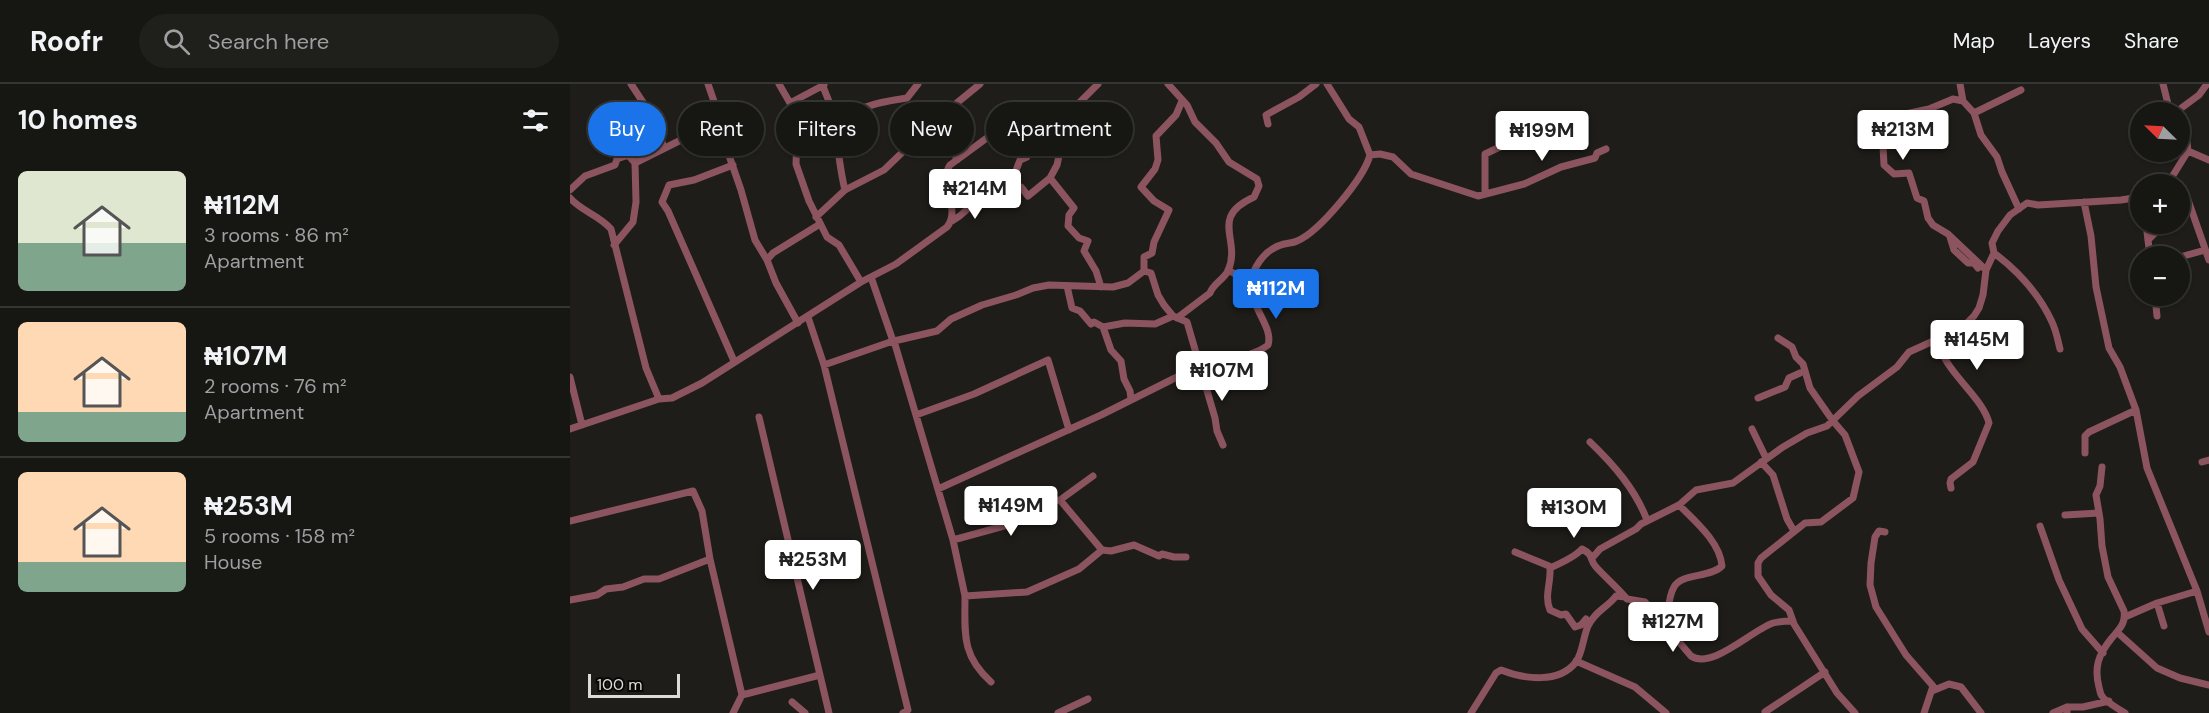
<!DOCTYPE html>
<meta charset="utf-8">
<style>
:root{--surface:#161613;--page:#1f1f1c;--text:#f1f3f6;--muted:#9e9fa0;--line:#353533;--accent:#1a73e8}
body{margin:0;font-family:"DM Sans",sans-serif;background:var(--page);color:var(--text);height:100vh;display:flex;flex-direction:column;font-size:22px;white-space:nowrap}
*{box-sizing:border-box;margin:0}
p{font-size:20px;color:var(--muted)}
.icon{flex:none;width:33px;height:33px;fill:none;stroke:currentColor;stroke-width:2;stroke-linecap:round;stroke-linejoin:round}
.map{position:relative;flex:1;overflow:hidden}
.drawer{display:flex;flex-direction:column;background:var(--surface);width:570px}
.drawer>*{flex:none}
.guide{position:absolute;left:18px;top:18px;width:570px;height:54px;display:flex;gap:12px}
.needle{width:39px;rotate:294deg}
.buttons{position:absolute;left:1560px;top:18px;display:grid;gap:12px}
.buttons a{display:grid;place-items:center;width:60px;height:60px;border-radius:50%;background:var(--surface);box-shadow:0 2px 4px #0004,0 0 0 2px var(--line);font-size:30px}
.scale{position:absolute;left:18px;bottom:15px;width:92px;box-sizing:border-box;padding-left:6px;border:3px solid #dcdbd9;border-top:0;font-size:16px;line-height:21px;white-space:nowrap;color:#dcdbd9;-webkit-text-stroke:4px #080806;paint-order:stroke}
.price{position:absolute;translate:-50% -51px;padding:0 14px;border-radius:6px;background:#fff;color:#222;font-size:20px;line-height:39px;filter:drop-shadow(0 2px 3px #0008)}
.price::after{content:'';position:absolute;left:50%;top:36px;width:18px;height:14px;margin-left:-9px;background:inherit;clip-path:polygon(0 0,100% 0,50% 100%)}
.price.current{background:var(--accent);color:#fff}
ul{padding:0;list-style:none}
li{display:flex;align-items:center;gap:18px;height:150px;padding:0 18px}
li+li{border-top:2px solid var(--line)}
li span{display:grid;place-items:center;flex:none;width:168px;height:120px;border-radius:9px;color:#555}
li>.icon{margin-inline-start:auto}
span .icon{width:72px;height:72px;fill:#fffc;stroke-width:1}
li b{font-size:26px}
h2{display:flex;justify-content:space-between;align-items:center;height:72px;padding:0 18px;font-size:26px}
.pill{padding:0 21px;border-radius:27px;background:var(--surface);box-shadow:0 2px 4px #0004,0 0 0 2px var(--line);font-size:21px;line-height:54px}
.pill.current{background:var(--accent);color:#fff}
header{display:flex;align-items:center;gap:36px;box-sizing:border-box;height:84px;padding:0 30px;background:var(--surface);border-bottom:2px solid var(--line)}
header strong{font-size:28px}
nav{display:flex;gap:33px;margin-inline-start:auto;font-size:21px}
.search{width:420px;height:54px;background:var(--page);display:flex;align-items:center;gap:15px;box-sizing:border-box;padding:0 21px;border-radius:33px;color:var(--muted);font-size:22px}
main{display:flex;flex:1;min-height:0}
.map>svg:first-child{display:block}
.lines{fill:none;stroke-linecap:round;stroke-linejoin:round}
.minor{stroke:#8c545e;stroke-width:7}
</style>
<header>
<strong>Roofr</strong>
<div class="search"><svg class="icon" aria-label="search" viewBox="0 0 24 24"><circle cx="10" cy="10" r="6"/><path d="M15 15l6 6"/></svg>Search here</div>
<nav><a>Map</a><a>Layers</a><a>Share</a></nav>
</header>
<main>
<section class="drawer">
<h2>10 homes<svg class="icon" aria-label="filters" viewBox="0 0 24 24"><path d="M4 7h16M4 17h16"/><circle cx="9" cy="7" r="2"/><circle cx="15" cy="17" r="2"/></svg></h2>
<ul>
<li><span style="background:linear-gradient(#dfe7d0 60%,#7fa58c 0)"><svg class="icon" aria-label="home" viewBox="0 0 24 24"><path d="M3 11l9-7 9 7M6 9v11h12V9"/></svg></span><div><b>₦112M</b><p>3 rooms · 86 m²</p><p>Apartment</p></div></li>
<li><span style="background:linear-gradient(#ffd9b3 75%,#7fa58c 0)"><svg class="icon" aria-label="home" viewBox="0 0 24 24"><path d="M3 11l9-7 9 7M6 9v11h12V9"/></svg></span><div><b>₦107M</b><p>2 rooms · 76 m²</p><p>Apartment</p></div></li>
<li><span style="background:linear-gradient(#ffd9b3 75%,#7fa58c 0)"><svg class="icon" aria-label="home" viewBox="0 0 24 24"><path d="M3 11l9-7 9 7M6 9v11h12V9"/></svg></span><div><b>₦253M</b><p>5 rooms · 158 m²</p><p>House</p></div></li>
</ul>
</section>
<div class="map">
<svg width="1639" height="629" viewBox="0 0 1639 629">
<rect width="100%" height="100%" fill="#1e1d19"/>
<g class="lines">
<path class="minor" d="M61,0l23,35 10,29
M138,0l18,52 -1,8 16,46 14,50 12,20 9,23 22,40
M209,0l11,19 7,32 -1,29 13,37 18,36 12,8 22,37
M252,0l16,40
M598,0l19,21 8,17 21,21 13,19 28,17 2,7 -5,11c-46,21 -12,42 -26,74 -5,9 -15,13 -18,22l-33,25
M1390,0l3,17 11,12 7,22 16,22 5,15 17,37
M1593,0l5,20 6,8
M1393,17l-10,-2 -24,10 -38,8 -9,10 2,38 10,9 15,-1 8,25 7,3 4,17 5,7 15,9 38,36
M220,19l34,-18
M1606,28l23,-17 8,-11
M1404,29l47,-23
M366,36l14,22 7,18
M698,40l-2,-9 33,-18 17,-13
M1618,67l21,9
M800,71l10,-1 13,3 18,17 67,22 46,-12 37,-17 34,-9 2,-5 9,-4
M163,81l-39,15 -25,5 -7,17 6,9 66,150
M480,94l24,30 -5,7 -1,11 11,12 9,3 -4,10 12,20 5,16
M1593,100l9,-7 16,-26 -1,-9 -7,-17
M440,101l11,2 7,9 22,-18 7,-13 3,-14 -10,-13
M1610,104l8,12 21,60
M0,106l15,-14 30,-11 2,-6 11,-4 7,8 44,-22 47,-5
M275,106c-5,-19 -6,-38 -10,-58l-2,-1c10,-23 52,-30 74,-33l11,-14
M915,110v-40l17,-8
M0,114c11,13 29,17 41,31l35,139 13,31
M1514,118l7,34 5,51 13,61 11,19 16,43 11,58 50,123 12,41
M246,133l29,-27 39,-20 52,-50 44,-36
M382,137c12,-7 18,-14 25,-24 7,-2 15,-1 21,-3 13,-4 17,-22 22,-34l7,-3v-10l23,-9 16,-12 4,-6 3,-11 25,-25
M1576,140l4,32
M1380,153l4,13 14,13h6l4,5
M1578,156l8,-8 13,-8
M44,161l19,-23 3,-20 -1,-39
M1424,169c24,18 45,41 58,69 4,8 6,19 8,27
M1610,173l25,-7
M197,176l6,-7 47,-29
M658,186l23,13
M574,187v-14l8,-4 2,-11 15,-32 -15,-9 -13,-14 14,-18 3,-9 -2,-24 20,-21 6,-14
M574,187l7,2 7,22 6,10 9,11 14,6 28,96 2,13 6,14
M301,193l22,64h1l59,199 12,56 62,-4 52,-23 23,-19 -42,-50
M497,202l5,22 8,3 11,13 3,-2 9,5 22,-4 30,1 18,-8
M1585,212l2,20
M238,233l16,48 84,345 -5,3
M533,243l8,23 10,11 3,18 6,12 1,8
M1208,254l14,9 4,10 7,7 7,24 23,33 12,14 14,37 -6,26 -32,24 -16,1 -44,35 -3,5v13l13,19 18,15 5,14 43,69 18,20
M1370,254c-3,29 42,56 49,85l-16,39 -22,17 -1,4 1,5
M324,257l43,-10 14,-12 31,-14 34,-10 17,-7 16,-3 64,2 15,-4 16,-12
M254,281l69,-24
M0,293l12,48
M1188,314l27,-11 4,-9 11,-5
M346,331l58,-21 74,-34 21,70
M0,345l89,-30 13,-1 30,-15 159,-101 35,-18 51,-37c15,-19 -10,-43 3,-62l71,-52 24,-8 28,4
M1182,345l14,29
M1020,358c24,23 45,47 57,78
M1515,369v-17l4,-4 47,-22
M1191,378l12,13 14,44 7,12
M1632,378l7,-2
M1532,383l-2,19 -4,9 4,24 2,27 6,31 16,34c2,13 -5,18 -13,28 -13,16 -17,29 -12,48 1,3 1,7 3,9 2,4 18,14 23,17
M368,405l163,-74 98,-49c11,3 60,-13 69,-21 7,-22 -30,-46 -12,-78 6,-11 16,-20 28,-23 4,-1 9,-1 13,-3 22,-9 67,-63 73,-86l-11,-28 -10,-8 -22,-35
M1495,431l34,-2
M0,437l123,-30 9,20 8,48 32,136 -9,18
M1470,442l19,54 23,49 21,24
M1315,448l-6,-1 -4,6 -4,26 -1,22 6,22 30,48 27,31 -9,27
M383,456l51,-14 43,-25 13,-1 33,-24
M532,466l9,1 23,-6 25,11 3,-2 12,3h12
M945,468l34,14 1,2
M1023,473l7,-8 36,-20 5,-5 38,-19 17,-15 37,-7 50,-36 24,-14 20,-7 31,-30 39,-29 12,-15 31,-14h7l11,-6 16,-16 5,-8 4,-13 3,-25 8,-17 -2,-10 6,-12 12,-16 17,-12 11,2 83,-5 19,-3
M980,484c9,-4 26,-12 32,-19 12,6 7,10 14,18 10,11 21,20 31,32l18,3 46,54c21,14 61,-26 82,-33 7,-2 13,-2 20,-2
M980,484c1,15 -6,28 0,42l11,5 5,-1 9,13 6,-2 5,-6 2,6
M395,512c0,37 -4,59 26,86
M0,516l27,-5 9,-6 17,-2 21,-8h15l51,-20
M1587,519l7,23
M1555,533l32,-14 40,-12
M1096,541c2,-11 2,-28 8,-38 7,-14 36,-9 48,-21 -2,-24 -27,-45 -43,-61
M1548,549l39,35 23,10 29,7
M1006,577l59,26 31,26
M250,591l9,38
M1362,607l17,-7 12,3 20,26
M172,611l78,-20 -61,-258
M222,618l13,11
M1195,628l60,-40
M488,629l30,-14
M901,629l25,-40 5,-3c23,9 58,14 75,-8 7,-10 7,-25 12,-36 7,-15 20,-19 28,-30l9,1
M1483,629l14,-6
M1497,629v-6h16l26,-6"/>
</g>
</svg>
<div class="buttons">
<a><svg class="needle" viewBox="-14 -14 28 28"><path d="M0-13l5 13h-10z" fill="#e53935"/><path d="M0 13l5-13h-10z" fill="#9e9fa0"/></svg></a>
<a>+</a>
<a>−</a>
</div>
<div class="scale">100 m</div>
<b class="price" style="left:1333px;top:77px">₦213M</b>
<b class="price" style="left:972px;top:78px">₦199M</b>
<b class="price" style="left:405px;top:136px">₦214M</b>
<b class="price current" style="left:706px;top:236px">₦112M</b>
<b class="price" style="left:1407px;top:287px">₦145M</b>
<b class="price" style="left:652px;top:318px">₦107M</b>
<b class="price" style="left:441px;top:453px">₦149M</b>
<b class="price" style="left:1004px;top:455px">₦130M</b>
<b class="price" style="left:243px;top:507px">₦253M</b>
<b class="price" style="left:1103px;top:569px">₦127M</b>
<div class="guide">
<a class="pill current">Buy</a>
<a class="pill">Rent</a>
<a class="pill">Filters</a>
<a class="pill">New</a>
<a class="pill">Apartment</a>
</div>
</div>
</main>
